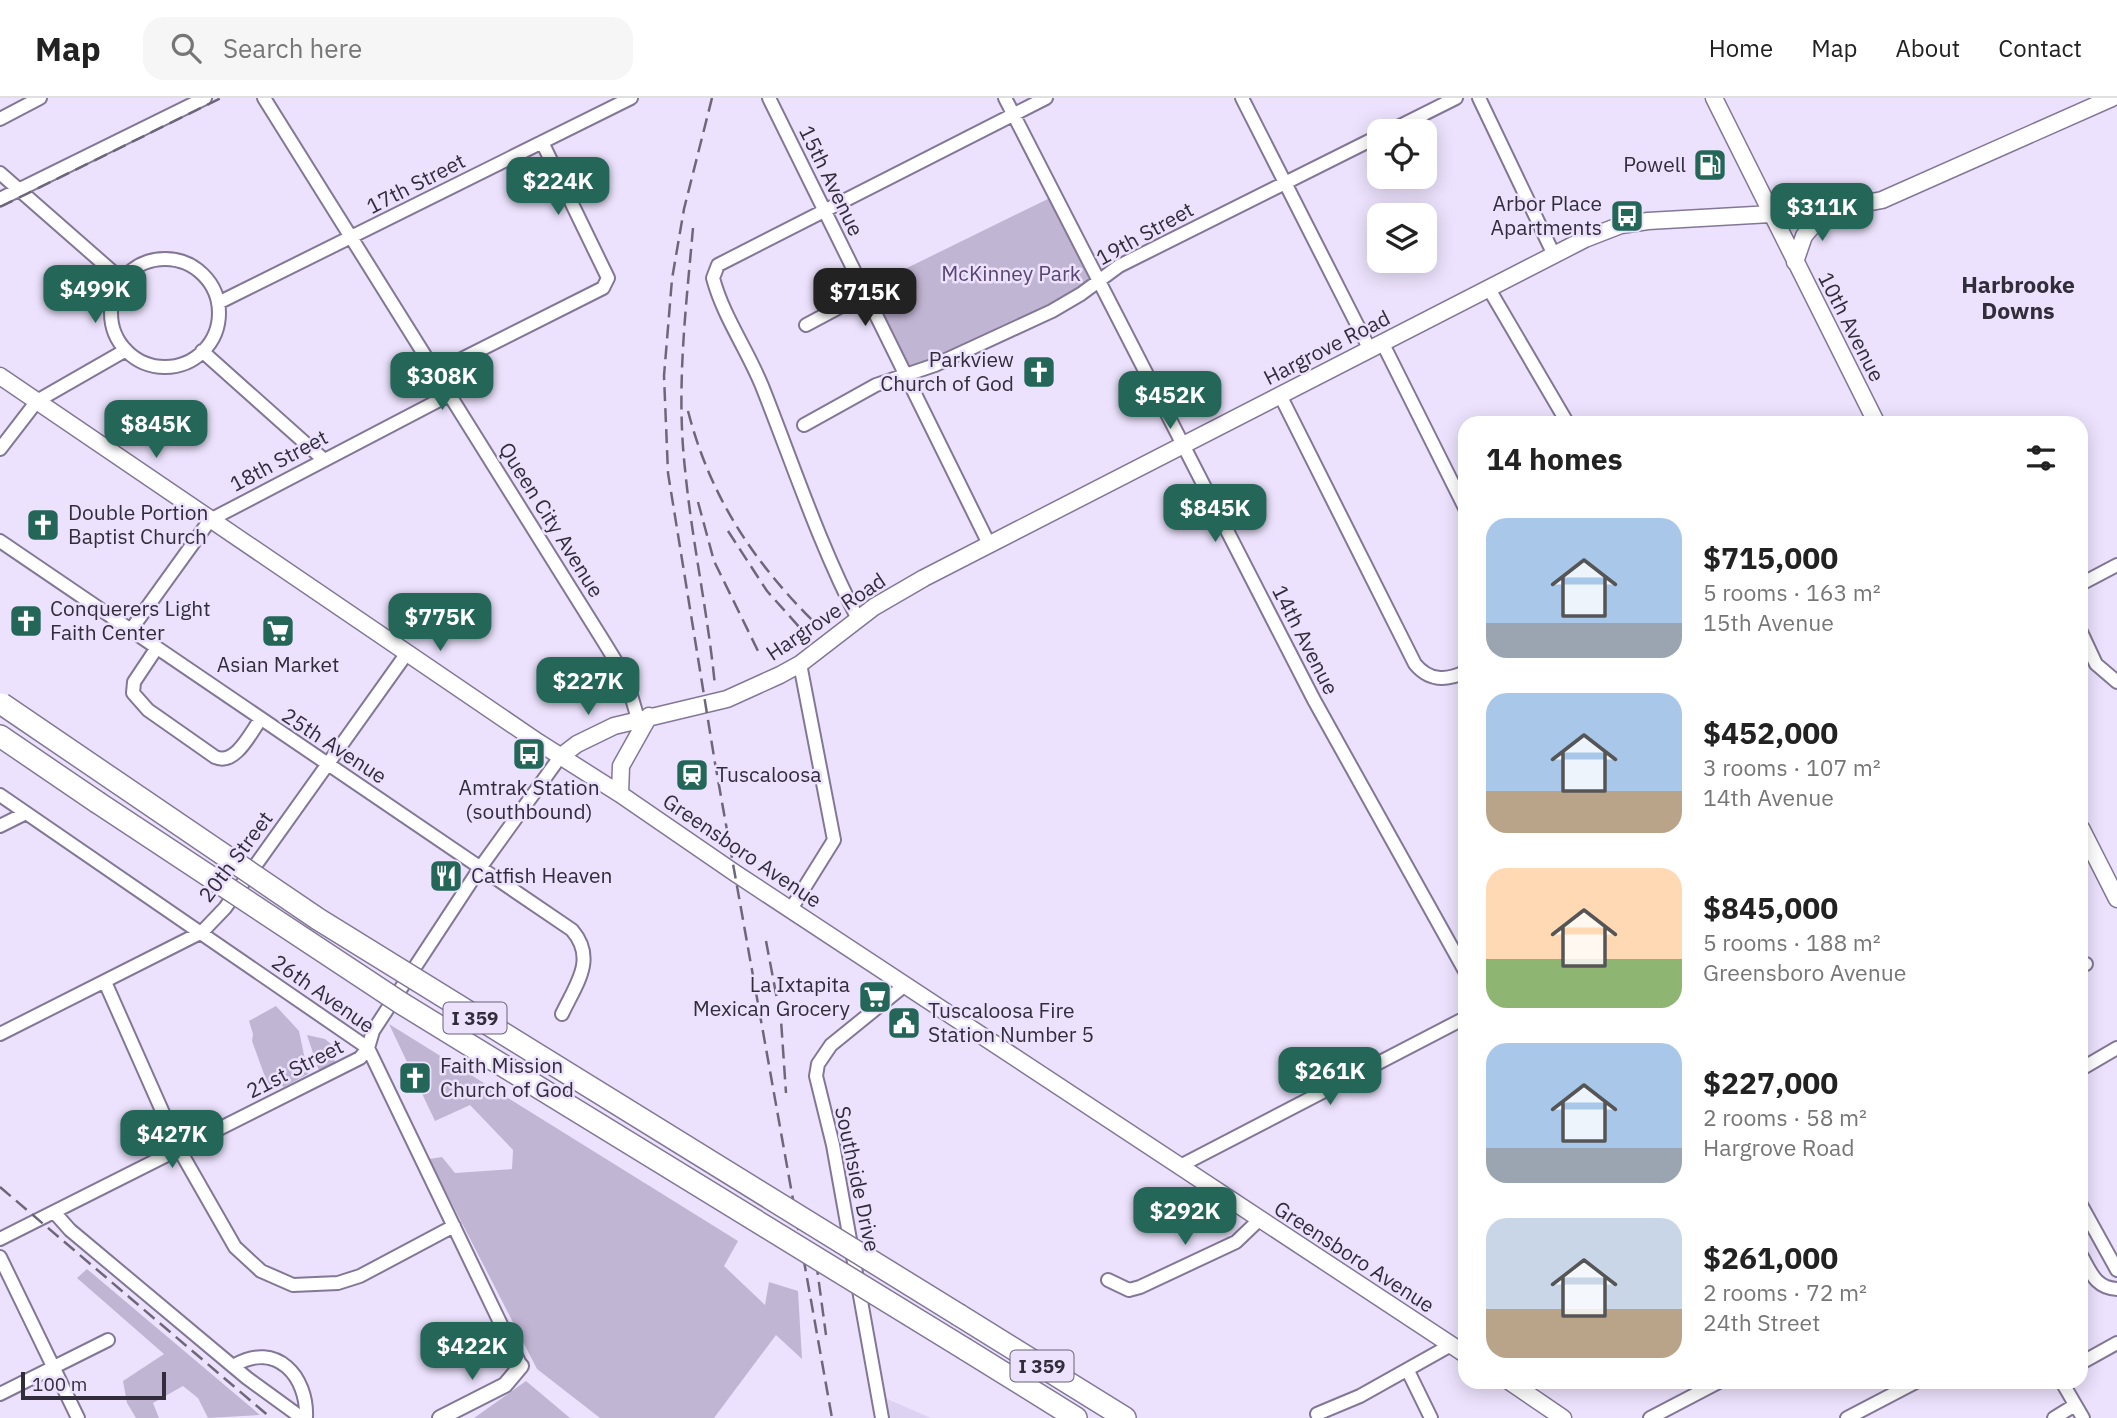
<!DOCTYPE html>
<meta charset="utf-8">
<style>
:root{--surface:#fff;--page:#f6f6f6;--text:#222;--muted:#767676;--line:#e0e0e0;--accent:#246758}
body{margin:0;font-family:"IBM Plex Sans",sans-serif;background:var(--page);color:var(--text);height:100vh;display:flex;flex-direction:column;font-size:26px;white-space:nowrap}
*{box-sizing:border-box;margin:0}
p{font-size:23px;color:var(--muted)}
.icon{flex:none;width:38px;height:38px;fill:none;stroke:currentColor;stroke-width:2;stroke-linecap:round;stroke-linejoin:round}
.map{position:relative;flex:1;overflow:hidden}
.side{position:absolute;left:1458px;top:318px;width:630px;height:973px;display:flex;flex-direction:column;background:var(--surface);border-radius:21px;box-shadow:0 4px 18px #0003}
.side>*{flex:none}
.controls{position:absolute;left:1367px;top:21px;display:grid;gap:14px}
.controls a{display:grid;place-items:center;width:70px;height:70px;border-radius:14px;background:var(--surface);box-shadow:0 4px 18px #0003;font-size:35px}
.scale{position:absolute;left:21px;bottom:18px;width:145px;box-sizing:border-box;padding-left:7px;border:4px solid #322d3a;border-top:0;font-size:19px;line-height:24px;white-space:nowrap;color:#322d3a;-webkit-text-stroke:5px #ece2fd;paint-order:stroke}
.price{position:absolute;translate:-50% -60px;padding:0 16px;border-radius:14px;background:var(--accent);color:#fff;font-size:23px;line-height:46px;filter:drop-shadow(0 2px 4px #0008)}
.price::after{content:'';position:absolute;left:50%;top:42px;width:21px;height:16px;margin-left:-10px;background:inherit;clip-path:polygon(0 0,100% 0,50% 100%)}
.price.current{background:#222;color:#fff}
ul{padding:0;list-style:none}
li{display:flex;align-items:center;gap:21px;height:175px;padding:0 28px}
li span{display:grid;place-items:center;flex:none;width:196px;height:140px;border-radius:21px;color:#555}
li>.icon{margin-inline-start:auto}
span .icon{width:84px;height:84px;fill:#fffc;stroke-width:1}
li b{font-size:30px}
h2{display:flex;justify-content:space-between;align-items:center;height:84px;padding:0 28px;font-size:30px}
header{display:flex;align-items:center;gap:42px;box-sizing:border-box;height:98px;padding:0 35px;background:var(--surface);border-bottom:2px solid var(--line)}
header strong{font-size:33px}
nav{display:flex;gap:38px;margin-inline-start:auto;font-size:24px}
.search{width:490px;height:63px;background:var(--page);display:flex;align-items:center;gap:18px;box-sizing:border-box;padding:0 24px;border-radius:21px;color:var(--muted);font-size:26px}
.map>svg:first-child{display:block}
.built{fill:#ded2f2}
.green{fill:#c1b5d4}
.lines{fill:none;stroke-linecap:round;stroke-linejoin:round}
.minor-casing{stroke:#837796;stroke-width:16}
.tertiary-casing{stroke:#837796;stroke-width:18}
.secondary-casing{stroke:#837796;stroke-width:19}
.motorway-casing{stroke:#837796;stroke-width:24}
.minor{stroke:#fff;stroke-width:12}
.tertiary{stroke:#fff;stroke-width:14}
.secondary{stroke:#fff;stroke-width:16}
.motorway{stroke:#fff;stroke-width:21}
.rail{stroke:#6e6779;stroke-width:2.5;stroke-dasharray:14 7;stroke-linecap:butt}
.motorway-bridge-casing{stroke:#837796;stroke-width:24;stroke-linecap:butt}
.motorway-bridge{stroke:#fff;stroke-width:21}
.labels{text-anchor:middle;stroke-width:5;stroke-linejoin:round;paint-order:stroke}
.shield{fill:#ece2fd;stroke:#6a6374;stroke-width:2}
.shield-label{font-size:19px;font-weight:bold;fill:#322d3a}
.poi-label{font-size:21px;fill:#322d3a;stroke:#ece2fd;text-anchor:start}
.street-label{font-size:21px;fill:#322d3a;stroke:#ece2fd}
.park-label{font-size:21px;fill:#584573;stroke:#ece2fd}
.neighbourhood-label{font-size:23px;font-weight:bold;fill:#322d3a;stroke:#ece2fd}
</style>
<header>
<strong>Map</strong>
<div class="search"><svg class="icon" aria-label="search" viewBox="0 0 24 24"><circle cx="10" cy="10" r="6"/><path d="M15 15l6 6"/></svg>Search here</div>
<nav><a>Home</a><a>Map</a><a>About</a><a>Contact</a></nav>
</header>
<div class="map">
<svg width="2117" height="1320" viewBox="0 0 2117 1320">
<rect width="100%" height="100%" fill="#ece2fd"/>
<path class="built" d="M887,1301l44,19h-42z"/>
<path class="green" d="M1054,98l44,87 -191,93 -43,-87z
M276,908l23,25 9,43 -24,13 -6,-3 -9,4 -17,-47 1,-7 -4,-13z
M389,926l349,217 -14,25 41,39 4,-23 29,9 4,68 -26,-24 -62,83h-114l-63,-49 -108,-210 13,-2 13,16 57,-4 1,-19 -43,-45 -35,16z
M307,937l18,4 7,6 3,18 -16,8z
M87,1171l173,146 -52,3 -10,-20 -15,-12 -30,17 6,15h-23l-9,-15 -4,-22 41,-27 -87,-76z
M526,1283l44,37h-96z"/>
<g class="lines">
<defs>
<path id="minor" d="M264,0l340,544 22,36 12,41
M769,0l220,446
M1005,0l309,602 151,271
M1242,0l128,252
M1479,0l75,157
M0,21l40,-21
M1390,33l66,-33
M0,75l122,107
M0,101l205,-101
M111 215a54 54 0 1 1 108 0a54 54 0 1 1-108 0Z
M1489,191l79,135
M218,205l413,-205
M806,227l60,-32
M1383,246l82,164
M202,253l121,108
M436,274l167,-84 5,-10 -66,-136
M1280,297l135,269c14,17 31,17 50,8
M804,327l72,-40 59,-20 117,-54 29,-17 38,-28 260,-130
M0,351l37,-48 89,-51
M0,443l572,389c25,29 4,54 -10,84
M2081,486l36,-19
M858,521c-39,-75 -65,-155 -96,-233 -15,-37 -39,-70 -49,-108l5,-13 328,-167
M130,533l80,-111 241,-126
M2081,534l15,32 21,18
M156,551l-22,33 -1,11 15,17 67,47c20,9 35,-23 45,-37
M0,697l368,253 153,318
M0,728l26,-13
M791,811l43,-69 -34,-176
M2081,866h5
M105,884l74,167 56,98 26,24 32,14 45,-2 22,-7 94,-50
M0,936l202,-102 23,-24 182,-255
M2081,971l36,-21
M1180,1068l285,-148
M2081,1107l36,65
M54,1114l16,18 177,148 55,40
M0,1141l360,-181 8,-10 5,-17 107,-163 80,-111
M2081,1157c10,17 14,33 36,34
M0,1159l78,161
M1108,1182l21,10 11,-3 96,-45 24,-23
M2081,1265l36,-20
M235,1267c41,-24 73,11 71,53
M1408,1273l23,47
M2062,1284l21,36
M0,1296l108,-54
M1317,1316l43,-18 91,-51
M882,1320l-49,-273 -17,-69 2,-12 13,-19 74,-60
M1650,1320l69,-36
M1847,1320l69,-36
M2054,1320l21,-13"/>
<path id="tertiary" d="M440,1320l65,-33 16,-19"/>
<path id="secondary" d="M1714,0l163,326
M1795,164l9,-26 21,-25
M0,278l538,366 82,52 115,79 730,481
M560,659l17,-13 37,-18 113,-27 53,-24 20,-11 74,-57 50,-29 661,-339 36,-14 27,-4 177,-10 57,-11 230,-102
M620,696l1,-28 28,-50
M2081,730l36,71
M1510,1284l53,36"/>
<path id="motorway" d="M0,638l97,66
M959,1217l166,103
M965,1251l111,69"/>
</defs>
<use href="#minor" class="minor-casing"/>
<use href="#tertiary" class="tertiary-casing"/>
<use href="#secondary" class="secondary-casing"/>
<use href="#motorway" class="motorway-casing"/>
<use href="#minor" class="minor"/>
<use href="#tertiary" class="tertiary"/>
<use href="#secondary" class="secondary"/>
<use href="#motorway" class="motorway"/>
<path class="rail" d="M712,0l-28,111 -12,70 -8,97 4,97 47,290 117,655
M0,109l221,-109
M693,130c-7,80 -17,160 -8,241 7,73 23,144 30,217
M688,313c22,85 64,149 125,210
M698,404l16,59 44,90
M728,433l39,60 34,38
M766,843l15,79 5,73
M0,1089l271,231
M816,1163l10,74"/>
<defs>
<path id="motorway-bridge" d="M2,606l316,215 641,396
M97,704l304,201 564,346"/>
</defs>
<use href="#motorway-bridge" class="motorway-bridge-casing"/>
<use href="#motorway-bridge" class="motorway-bridge"/>
</g>
<defs>
<symbol id="fuel-square" viewBox="-11 -11 22 22"><rect x="-9" y="-9" width="18" height="18" rx="4" fill="#246758" stroke="#ece2fd"/><path d="M-5.5-6h7V0h2V4h1.3V-2.5L3-4.5l.8-.8L6-3V5H2.5V1h-1V6h-7ZM-4.2-4.7v3.2H.2V-4.7Z" fill="#fff"/></symbol>
<symbol id="bus-square" viewBox="-11 -11 22 22"><rect x="-9" y="-9" width="18" height="18" rx="4" fill="#246758" stroke="#ece2fd"/><path d="M-5-6H5V4H4V6H2V4H-2V6H-4V4H-5ZM-3.5-4V0h7V-4ZM-3.5 1.2v1.5H-2V1.2ZM2 1.2v1.5H3.5V1.2Z" fill="#fff"/></symbol>
<symbol id="church-square" viewBox="-11 -11 22 22"><rect x="-9" y="-9" width="18" height="18" rx="4" fill="#246758" stroke="#ece2fd"/><path d="M-1.2-6h2.4v3.5h3.3v2.4h-3.3V6h-2.4V-.1h-3.3v-2.4h3.3Z" fill="#fff"/></symbol>
<symbol id="supermarket-square" viewBox="-11 -11 22 22"><rect x="-9" y="-9" width="18" height="18" rx="4" fill="#246758" stroke="#ece2fd"/><path d="M-6-5.5h2.5l.6 2H6L4.5 2H-2.5L-4.4-4H-6ZM-1.5 3.2a1.3 1.3 0 1 0 .1 0ZM3 3.2a1.3 1.3 0 1 0 .1 0Z" fill="#fff"/></symbol>
<symbol id="station-square" viewBox="-11 -11 22 22"><rect x="-9" y="-9" width="18" height="18" rx="4" fill="#246758" stroke="#ece2fd"/><path d="M-3-6H3Q5-6 5-4V2Q5 4 3 4L4.5 6H3L1.5 4h-3L-3 6H-4.5L-3 4Q-5 4-5 2V-4Q-5-6-3-6ZM-3.5-4v3h7v-3ZM-3.5 1v1.5H-2V1ZM2 1v1.5H3.5V1Z" fill="#fff"/></symbol>
<symbol id="restaurant-square" viewBox="-11 -11 22 22"><rect x="-9" y="-9" width="18" height="18" rx="4" fill="#246758" stroke="#ece2fd"/><path d="M-5-6h1v4h1v-4h1v4h1v-4h1v5L-1.5 .5V6h-2V.5L-5-1ZM5-6V6H3V1.5H1.5Q1.5-4 5-6Z" fill="#fff"/></symbol>
<symbol id="civic-square" viewBox="-11 -11 22 22"><rect x="-9" y="-9" width="18" height="18" rx="4" fill="#246758" stroke="#ece2fd"/><path d="M-.6-6.5H3V-4.5H.6V-3L4-1V1h2V6H-6V1h2V-1L-.6-3ZM-1.2 2.5V6h2.4V2.5Z" fill="#fff"/></symbol>
</defs>
<g fill-rule="evenodd">
<use href="#fuel-square" x="1691" y="48" width="38" height="38"/>
<use href="#bus-square" x="1608" y="99" width="38" height="38"/>
<use href="#church-square" x="1020" y="255" width="38" height="38"/>
<use href="#church-square" x="24" y="408" width="38" height="38"/>
<use href="#church-square" x="7" y="504" width="38" height="38"/>
<use href="#supermarket-square" x="259" y="514" width="38" height="38"/>
<use href="#bus-square" x="510" y="637" width="38" height="38"/>
<use href="#station-square" x="673" y="658" width="38" height="38"/>
<use href="#restaurant-square" x="427" y="759" width="38" height="38"/>
<use href="#supermarket-square" x="856" y="880" width="38" height="38"/>
<use href="#civic-square" x="885" y="906" width="38" height="38"/>
<use href="#church-square" x="396" y="961" width="38" height="38"/>
</g>
<g class="labels">
<g class="shield">
<rect x="443.5" y="904.5" width="63" height="31" rx="5"/>
<rect x="1010.5" y="1252.5" width="63" height="31" rx="5"/>
</g>
<g class="shield-label">
<text x="475" y="927">I 359</text>
<text x="1042" y="1275">I 359</text>
</g>
<g class="poi-label">
<text x="1686" y="74" text-anchor="end">Powell</text>
<text x="1602" y="113" text-anchor="end">Arbor Place<tspan x="1602" dy="24">Apartments</tspan></text>
<text x="1014" y="269" text-anchor="end">Parkview<tspan x="1014" dy="24">Church of God</tspan></text>
<text x="68" y="422">Double Portion<tspan x="68" dy="24">Baptist Church</tspan></text>
<text x="50" y="518">Conquerers Light<tspan x="50" dy="24">Faith Center</tspan></text>
<text x="278" y="574" text-anchor="middle">Asian Market</text>
<text x="716" y="684">Tuscaloosa</text>
<text x="529" y="697" text-anchor="middle">Amtrak Station<tspan x="529" dy="24">(southbound)</tspan></text>
<text x="471" y="785">Catfish Heaven</text>
<text x="850" y="894" text-anchor="end">La Ixtapita<tspan x="850" dy="24">Mexican Grocery</tspan></text>
<text x="928" y="920">Tuscaloosa Fire<tspan x="928" dy="24">Station Number 5</tspan></text>
<text x="440" y="975">Faith Mission<tspan x="440" dy="24">Church of God</tspan></text>
</g>
<g class="street-label">
<text transform="translate(831 83) rotate(64)" y="7">15th Avenue</text>
<text transform="translate(416 86) rotate(-27)" y="7">17th Street</text>
<text transform="translate(1145 136) rotate(-29)" y="7">19th Street</text>
<text transform="translate(1851 229) rotate(63)" y="7">10th Avenue</text>
<text transform="translate(1327 250) rotate(-27)" y="7">Hargrove Road</text>
<text transform="translate(279 363) rotate(-28)" y="7">18th Street</text>
<text transform="translate(551 422) rotate(58)" y="7">Queen City Avenue</text>
<text transform="translate(826 519) rotate(-34)" y="7">Hargrove Road</text>
<text transform="translate(1305 542) rotate(63)" y="7">14th Avenue</text>
<text transform="translate(334 648) rotate(33)" y="7">25th Avenue</text>
<text transform="translate(742 753) rotate(34)" y="7">Greensboro Avenue</text>
<text transform="translate(236 759) rotate(-53)" y="7">20th Street</text>
<text transform="translate(323 896) rotate(35)" y="7">26th Avenue</text>
<text transform="translate(295 971) rotate(-27)" y="7">21st Street</text>
<text transform="translate(857 1081) rotate(78)" y="7">Southside Drive</text>
<text transform="translate(1354 1159) rotate(33)" y="7">Greensboro Avenue</text>
</g>
<g class="park-label">
<text x="1011" y="183">McKinney Park</text>
</g>
<g class="neighbourhood-label">
<text x="2018" y="195">Harbrooke<tspan x="2018" dy="26">Downs</tspan></text>
</g>
</g>
</svg>
<div class="controls">
<a><svg class="icon" aria-label="locate" viewBox="0 0 24 24"><circle cx="12" cy="12" r="6"/><path d="M12 2v4M12 18v4M2 12h4M18 12h4"/></svg></a>
<a><svg class="icon" aria-label="layers" viewBox="0 0 24 24"><path d="M12 4l9 5-9 5-9-5zM3 14l9 5 9-5"/></svg></a>
</div>
<div class="scale">100 m</div>
<b class="price" style="left:558px;top:119px">$224K</b>
<b class="price" style="left:1822px;top:145px">$311K</b>
<b class="price" style="left:95px;top:227px">$499K</b>
<b class="price current" style="left:865px;top:230px">$715K</b>
<b class="price" style="left:442px;top:314px">$308K</b>
<b class="price" style="left:1170px;top:333px">$452K</b>
<b class="price" style="left:156px;top:362px">$845K</b>
<b class="price" style="left:1215px;top:446px">$845K</b>
<b class="price" style="left:440px;top:555px">$775K</b>
<b class="price" style="left:588px;top:619px">$227K</b>
<b class="price" style="left:1330px;top:1009px">$261K</b>
<b class="price" style="left:172px;top:1072px">$427K</b>
<b class="price" style="left:1185px;top:1149px">$292K</b>
<b class="price" style="left:472px;top:1284px">$422K</b>
<section class="side">
<h2>14 homes<svg class="icon" aria-label="filters" viewBox="0 0 24 24"><path d="M4 7h16M4 17h16"/><circle cx="9" cy="7" r="2"/><circle cx="15" cy="17" r="2"/></svg></h2>
<ul>
<li><span style="background:linear-gradient(#a9c7e8 75%,#9aa5b1 0)"><svg class="icon" aria-label="home" viewBox="0 0 24 24"><path d="M3 11l9-7 9 7M6 9v11h12V9"/></svg></span><div><b>$715,000</b><p>5 rooms · 163 m²</p><p>15th Avenue</p></div></li>
<li><span style="background:linear-gradient(#a9c7e8 70%,#b9a48a 0)"><svg class="icon" aria-label="home" viewBox="0 0 24 24"><path d="M3 11l9-7 9 7M6 9v11h12V9"/></svg></span><div><b>$452,000</b><p>3 rooms · 107 m²</p><p>14th Avenue</p></div></li>
<li><span style="background:linear-gradient(#ffd9b3 65%,#8fb573 0)"><svg class="icon" aria-label="home" viewBox="0 0 24 24"><path d="M3 11l9-7 9 7M6 9v11h12V9"/></svg></span><div><b>$845,000</b><p>5 rooms · 188 m²</p><p>Greensboro Avenue</p></div></li>
<li><span style="background:linear-gradient(#a9c7e8 75%,#9aa5b1 0)"><svg class="icon" aria-label="home" viewBox="0 0 24 24"><path d="M3 11l9-7 9 7M6 9v11h12V9"/></svg></span><div><b>$227,000</b><p>2 rooms · 58 m²</p><p>Hargrove Road</p></div></li>
<li><span style="background:linear-gradient(#c9d6e8 65%,#b9a48a 0)"><svg class="icon" aria-label="home" viewBox="0 0 24 24"><path d="M3 11l9-7 9 7M6 9v11h12V9"/></svg></span><div><b>$261,000</b><p>2 rooms · 72 m²</p><p>24th Street</p></div></li>
</ul>
</section>
</div>
